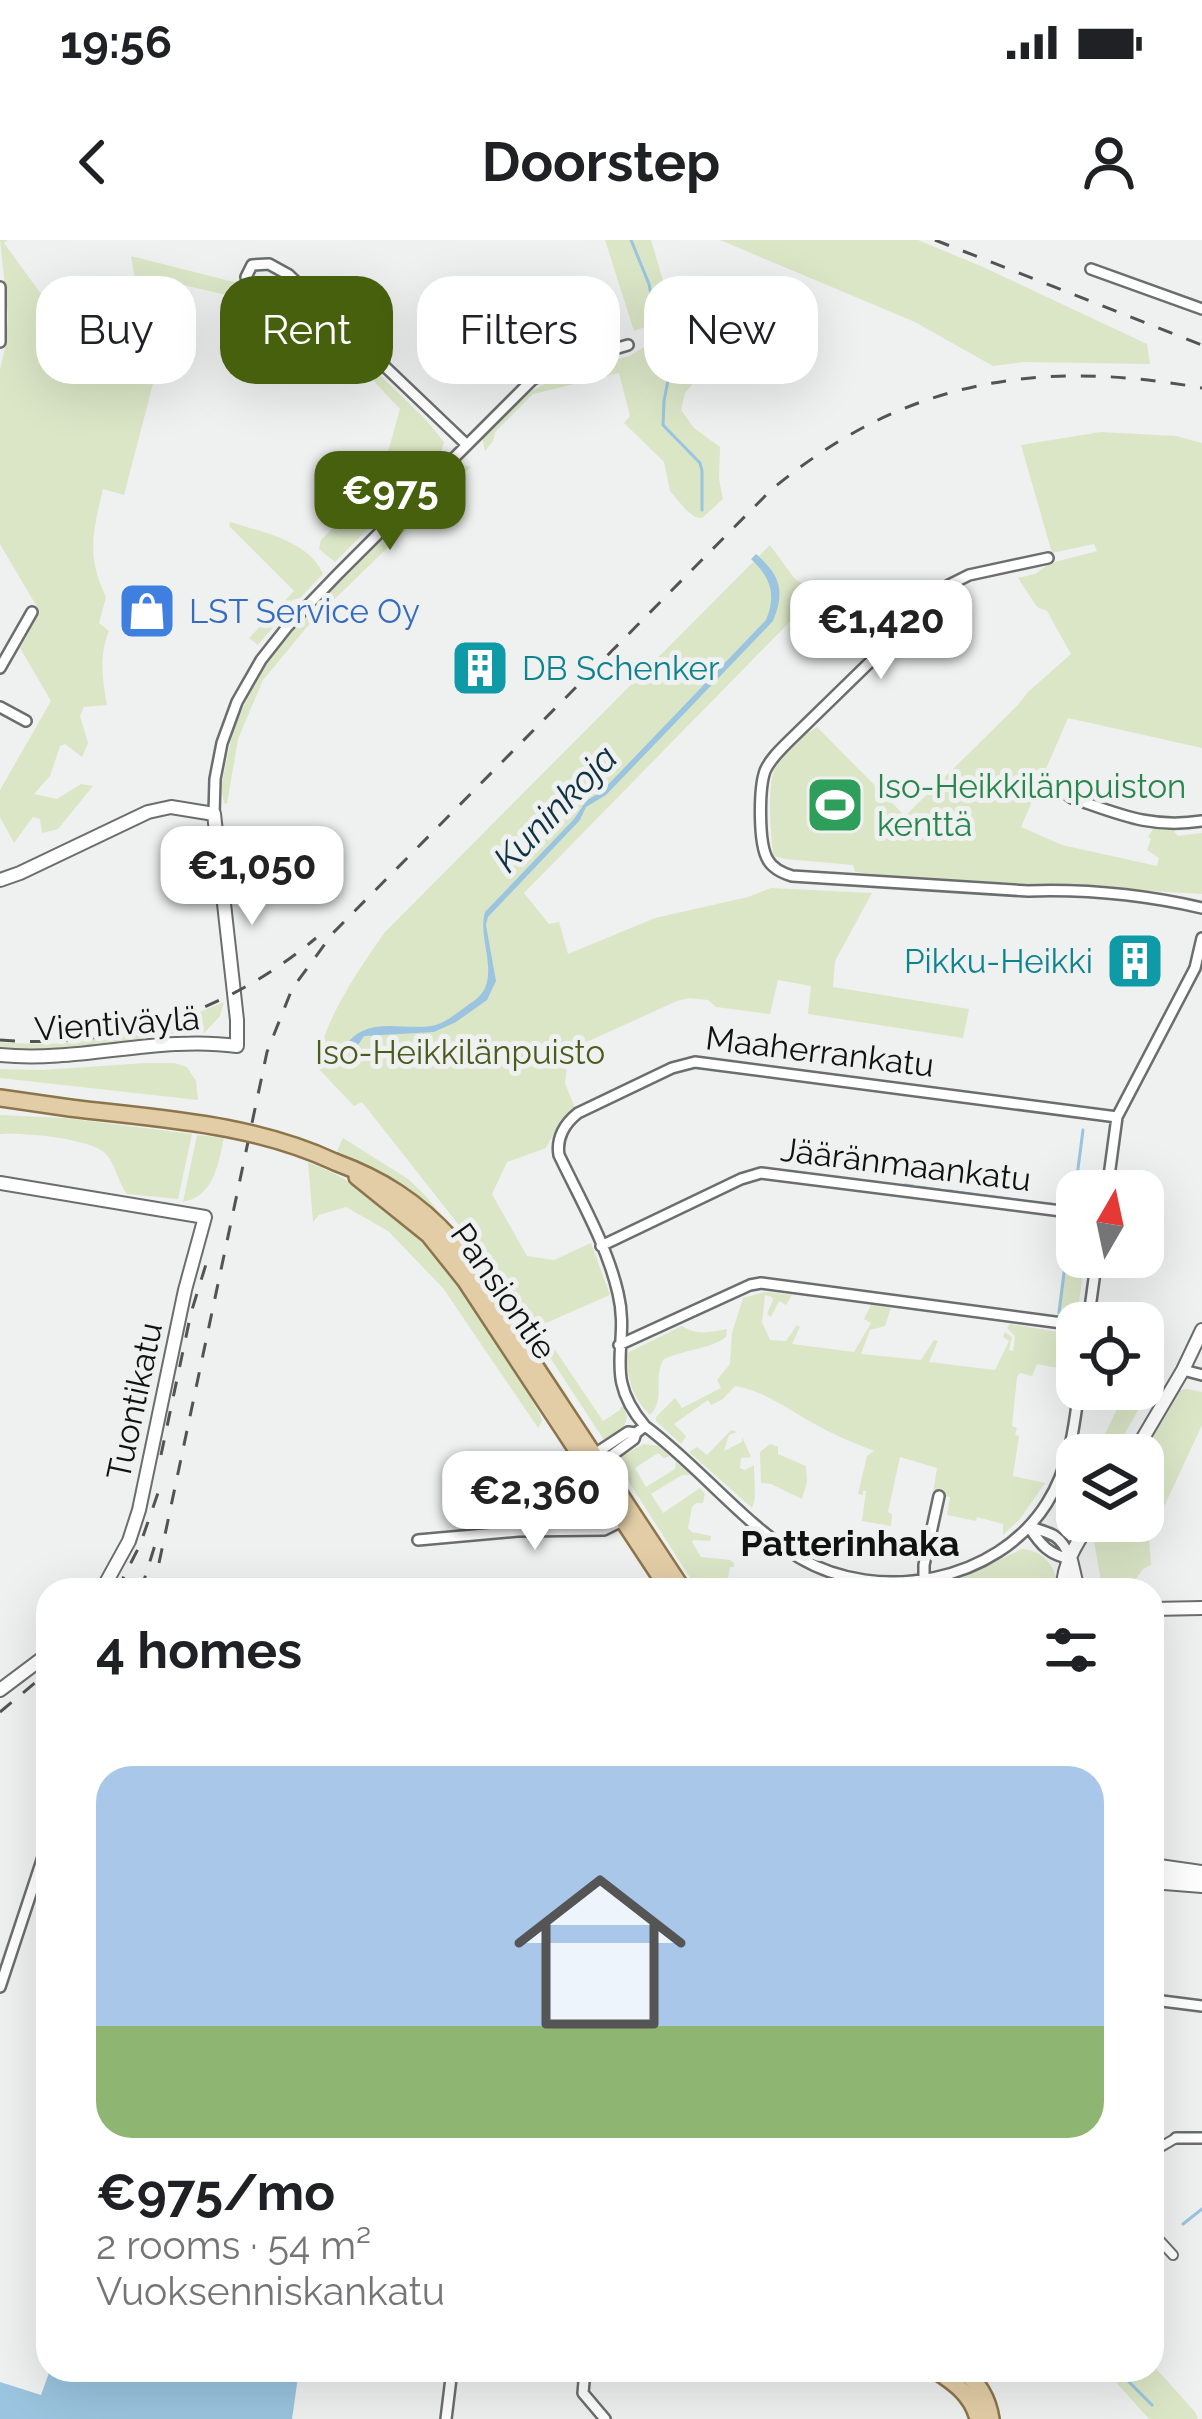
<!DOCTYPE html>
<meta charset="utf-8">
<style>
:root{--surface:#fff;--page:#f6f6f6;--text:#202124;--muted:#757577;--line:#e0e0e0;--accent:#47600d}
body{margin:0;font-family:Raleway,sans-serif;background:var(--page);color:var(--text);height:100vh;display:flex;flex-direction:column;font-size:45px;white-space:nowrap}
*{box-sizing:border-box;margin:0}
p{font-size:39px;color:var(--muted)}
.icon{flex:none;width:66px;height:66px;fill:none;stroke:currentColor;stroke-width:2;stroke-linecap:round;stroke-linejoin:round}
.map{position:relative;flex:1;overflow:hidden}
.drawer{position:absolute;left:36px;top:1338px;width:1128px;height:804px;display:flex;flex-direction:column;background:var(--surface);border-radius:36px;box-shadow:0 12px 48px #0002}
.drawer>*{flex:none}
.banner{position:absolute;left:36px;top:36px;width:1131px;height:108px;display:flex;gap:24px}
.needle{width:78px;rotate:9deg}
.controls{position:absolute;left:1056px;top:930px;display:grid;gap:24px}
.controls a{display:grid;place-items:center;width:108px;height:108px;border-radius:24px;background:var(--surface);box-shadow:0 12px 48px #0002;font-size:60px}
.price{position:absolute;translate:-50% -102px;padding:0 27px;border-radius:24px;background:#fff;color:#222;font-size:39px;line-height:78px;filter:drop-shadow(0 3px 6px #0008)}
.price::after{content:'';position:absolute;left:50%;top:72px;width:36px;height:27px;margin-left:-18px;background:inherit;clip-path:polygon(0 0,100% 0,50% 100%)}
.price.on{background:var(--accent);color:#fff}
ul{padding:0;list-style:none}
li{display:grid;align-content:center;gap:24px;height:636px;padding:0 60px}
li+li{border-top:3px solid var(--line)}
li span{display:grid;place-items:center;height:372px;border-radius:36px;color:#555}
li>.icon{margin-inline-start:auto}
span .icon{width:216px;height:216px;fill:#fffc;stroke-width:1}
li b{font-size:51px}
h2{display:flex;justify-content:space-between;align-items:center;height:144px;padding:0 60px;font-size:51px}
.pill{padding:0 42px;border-radius:36px;background:var(--surface);box-shadow:0 12px 48px #0002;font-size:42px;line-height:108px}
.pill.on{background:var(--accent);color:#fff}
.status{display:flex;justify-content:space-between;align-items:center;height:84px;padding:0 60px;background:var(--surface);direction:ltr}
.status svg{height:33px;fill:currentColor}
header{display:flex;justify-content:space-between;align-items:center;height:156px;padding:0 60px;background:var(--surface);font-size:54px;font-weight:700}
.map>svg:first-child{display:block}
.green{fill:#dbe6c7}
.water{fill:#9ac4df}
.lines{fill:none;stroke-linecap:round;stroke-linejoin:round}
.stream{stroke:#9ac4df;stroke-width:3}
.pedestrian-casing{stroke:#6c6d6e;stroke-width:12}
.minor-casing{stroke:#6c6d6e;stroke-width:14}
.tertiary-casing{stroke:#6c6d6e;stroke-width:16}
.secondary-casing{stroke:#6c6d6e;stroke-width:18}
.primary-casing{stroke:#8c754b;stroke-width:20}
.pedestrian{stroke:#fff;stroke-width:8}
.minor{stroke:#fff;stroke-width:9}
.tertiary{stroke:#fff;stroke-width:12}
.secondary{stroke:#fff;stroke-width:14}
.primary{stroke:#e2cda6;stroke-width:15}
.rail{stroke:#535354;stroke-width:3;stroke-dasharray:15 15;stroke-linecap:butt}
.primary-bridge-casing{stroke:#8c754b;stroke-width:20;stroke-linecap:butt}
.primary-bridge{stroke:#e2cda6;stroke-width:15}
.labels{text-anchor:middle;stroke-width:10;stroke-linejoin:round;paint-order:stroke}
.shop-label{font-size:33px;fill:#366cbe;stroke:#eff0f0;text-anchor:start}
.culture-label{font-size:33px;fill:#0d838f;stroke:#eff0f0;text-anchor:start}
.leisure-label{font-size:33px;fill:#27864d;stroke:#eff0f0;text-anchor:start}
.street-label{font-size:33px;fill:#111112;stroke:#eff0f0}
.park-label{font-size:33px;fill:#4a5b1e;stroke:#eff0f0}
.water-label{font-size:36px;font-style:italic;fill:#0e3144;stroke:#eff0f0}
.neighbourhood-label{font-size:36px;font-weight:bold;fill:#111112;stroke:#eff0f0}
</style>
<div class="status"><b>19:56</b><svg viewBox="0 0 49 12"><path d="M0 12V9h3v3zM5 12V6h3v6zM10 12V3h3v9zM15 12V0h3v12zM26 1h20v11H26zM47 4h2v5h-2z"/></svg></div>
<header><svg class="icon" aria-label="back" viewBox="0 0 24 24"><path d="M15 5l-7 7 7 7"/></svg>Doorstep<svg class="icon" aria-label="person" viewBox="0 0 24 24"><circle cx="12" cy="8" r="4"/><path d="M4 21q1-7 8-7t8 7"/></svg></header>
<div class="map">
<svg width="1202" height="2179" viewBox="0 0 1202 2179">
<rect width="100%" height="100%" fill="#eff0f0"/>
<path class="green" d="M0,0h8l-4,3 48,66 17,63 77,-7v-26l-15,-83 107,27 -3,14 -56,-13 -55,211 -21,-6c-10,42 -17,67 3,108l-7,26 10,8c-10,25 -7,47 -2,74l-23,2 -4,9 8,27 -6,14 -17,-13 -5,2 -10,30 -16,18 23,5 24,-15 12,2 -35,43 -16,4 -2,-14 -7,-2 -19,26 -14,-26v-27l51,-89 -31,-53 20,-36 -40,-68v-175l6,-25 2,-29z
M605,0h46l13,44v27l3,8 -33,12z
M720,0h198l65,27 164,77 3,20 -127,-2 -30,4 -78,-44z
M311,78l26,15 90,88 17,21 -4,14 -105,106 -16,-13 2,-9 47,-48 9,-1 23,-82 -77,-82 -13,-7z
M672,91l22,31 1,19 -10,12 -4,17 13,18 26,19 -1,32 4,20 -21,19 -7,-1 -9,-7 -16,-19 -6,-29 -40,-39 6,-7 -11,-43 -86,21 -38,38 -2,9 -8,10 -3,-14 36,-39 46,-24 65,-18z
M1101,192l75,4 26,7v305l-134,-30 -47,109 41,18 95,21 2,-8 -12,-8 4,-11 -3,-2 7,-11h14l9,10 24,-3v61l-311,-18 -36,-4 -2,-7 -67,-6 -13,-3c-2,-25 -8,-77 6,-97 10,-14 24,-23 38,-32l88,89 113,-111 10,-13 43,-38 -24,-43 -10,-4 -19,-29 17,-4 16,-11 46,-12 -3,-7 -42,9 -31,-108z
M463,225l8,2 -159,154 -49,59 -25,59 -11,65 -3,-1 -3,-16 13,-61 31,-62 16,-22 39,-41 56,-57 21,-14 56,-58z
M230,282c32,10 79,19 93,52l-23,24 -8,2 -1,6 -33,39 -9,-7 45,-47 -65,-65z
M770,305l24,33 23,16 -293,299 25,31 10,-2 9,32 87,-36 93,-21 23,-9 101,5 -37,68 -2,26 136,22 -6,29 -155,-24 3,-28 -33,-6 -8,34 -54,-7 -8,-7 -19,-2 -12,3 -108,49 -4,33 10,25 -15,14 -14,26 -39,14 -15,32 35,62 27,4 37,-17 19,52 -71,31 64,95 17,-11v-3h4l3,10 -4,12 -19,11 -120,-183 -122,-155 -8,4 -38,-40c9,-48 41,-94 69,-134z
M224,762l-4,14 -16,17 -21,-1 -112,17h-71v-7c79,7 152,-9 224,-40z
M146,823h28l13,4 9,14 2,19 -198,-22v-9l43,1z
M0,875l64,3 128,16 -14,65 -51,-5c-10,-13 -11,-31 -23,-42 -17,-14 -82,-20 -104,-18z
M197,895l27,3c-6,27 -10,58 -41,64z
M343,898l65,41 18,17 52,66 93,139 -17,-16 -124,-176 -35,-29 -58,-29z
M308,922c113,44 177,151 232,253l2,6 -4,7 -95,-140 -55,-57 -42,-24 -27,8 -6,7z
M1070,978l7,1v38h8l-7,53 -5,4 -16,-1z
M765,1052l27,3 -6,10 -7,-4 -8,16 -4,-3 6,-14 -1,-3 -7,-2 -3,27 8,18 16,1 11,-16 3,2 -8,17 62,8 17,-29 -7,-4 7,-14 20,3 -6,18 -15,4 -9,24 60,6 13,-20 4,1 -9,21 66,8 14,-29 -6,-4 2,-5 7,5 -3,13 4,1 2,-15 -8,-8 3,-4 61,10 3,8 -6,40h-4l-1,-13 -26,-5 -5,12 -12,-3 -3,4 -5,49 5,2 -2,7 4,1 -6,40 32,7 -25,36 -17,16v-11l-26,-7 -1,4 -29,-6 3,-18 -17,-4 4,-25 -37,-11 -12,55 4,2 -1,12 -29,-5 4,-30h-3v4l-5,-1 9,-38 7,-5c-20,-8 -42,-17 -61,-28 -25,-14 -49,-32 -78,-37l-12,13 -12,6 -3,-5 -34,24 12,12 -5,8 -25,-23v-4l19,-19 7,10 39,-20 -4,-8 13,-16 2,-31 11,-35z
M682,1086c16,10 28,6 45,3l-1,8c-17,13 -43,12 -63,23 -10,20 3,38 -13,55 -18,-18 -23,-37 -23,-62z
M1143,1123l20,5 -51,87h-11l7,-14 -5,-3 15,-31 4,-17 21,-1z
M1187,1149l15,3v33l-53,114 2,26 -8,4 -15,21h-16l-11,-9 -8,-46 8,-14h42v-66h-4l37,-64z
M731,1190l6,2 -8,3 -5,16 18,-9v-5l9,20 -10,1 -1,10 5,2 9,-5 1,33 -3,10 -63,-56 8,-5 10,8z
M644,1204l14,2 12,10 -6,2 -6,-5 -23,15 11,19 29,-18 1,-7 15,13h-9l-31,19 12,19 37,-25 5,6 -2,9h-7l-4,4 -4,21 4,4 19,4 -1,5 -16,-1 -2,2 9,15 29,3 4,3v4h-4l-4,20 3,3h-31l-80,-125 5,-10z
M770,1204l8,3v7l28,12 1,16 -5,17 -31,-15 -10,-1 -1,-31z
M1022,1309c22,2 36,18 35,41h-94l-5,-8 -26,7v-3l29,-8z
M1152,2124l43,48 3,7h-49l-44,-49h47z"/>
<path class="water" d="M756,314c23,20 30,36 17,67l-167,174 -20,12 -6,13 -92,97 -2,8 10,56 -9,19 -31,22 -22,10 -70,4 -10,15 -5,-10c22,-24 53,-11 82,-15 13,-2 23,-11 33,-18 8,-6 17,-11 21,-20 10,-23 -7,-52 0,-76l89,-93 12,-18 16,-10 164,-171c11,-26 4,-43 -15,-61z
M50,2130h249l-7,49h-292v-37l41,13z"/>
<g class="lines">
<path class="stream" d="M631,0l18,44 7,36
M664,102l8,11v7l-8,41 -1,24 37,38 2,8v39
M905,945l8,1
M918,947l22,3
M945,951h7
M956,952l22,3
M985,956l38,5
M1030,962l16,2
M1050,964l23,3 10,-77
M1059,1073l12,-95
M1183,1984l19,-15
M1117,2130l35,35"/>
<defs>
<path id="pedestrian" d="M1152,1912l24,-14
M1152,1992l21,23"/>
<path id="minor" d="M1091,29l111,40
M0,47v55
M324,69l-67,-16 -9,-6 -2,-10 6,-12 17,-1 20,11 177,169
M1048,318l-79,17 -20,10 -159,155c-9,9 -20,19 -25,31 -6,17 -7,73 3,89 5,9 14,13 24,16l236,15c58,-2 117,4 174,17
M0,428l32,-56
M0,467l26,14
M1065,553l7,5c47,16 78,31 130,23
M214,574l1,-35 7,-36 15,-41 24,-42 26,-33 51,-53 194,-194 22,-13 74,-22
M1107,951l10,-74 78,-149 7,-30
M601,1006l140,-67 20,-6 316,40
M1088,1083l9,-66
M619,1105l131,-60 11,-2 316,42
M1183,1130l19,5
M1079,1149c-5,41 -10,79 -32,114 -50,80 -169,101 -247,55 -58,-35 -101,-92 -155,-132 -44,-51 -14,-80 -27,-133 -11,-48 -38,-94 -59,-138 -3,-17 6,-32 19,-42l94,-45 23,-6 422,55
M590,1217l38,-25 8,1
M600,1224l34,-25 2,-6 9,-7
M1029,1287c22,6 31,7 41,30
M1029,1287c12,18 20,28 42,32
M418,1300l100,-9 86,-1 22,-11
M924,1340v-15l15,-69
M0,1747l48,-145
M1152,1756l10,5 40,5
M1176,1898h26
M585,2130l-2,23 22,26
M446,2179l6,-49"/>
<path id="tertiary" d="M0,640l20,-7 128,-61 23,-5 43,7 23,206v26c-79,-11 -157,17 -237,9
M0,943l205,34 -20,73 -46,220 -10,31 -27,49
M1133,1215l50,-85 19,-40
M1071,1320l7,30
M1063,1350c-1,-25 15,-49 28,-69
M1152,1369l50,-1
M0,1450l48,-36"/>
<path id="secondary" d="M1152,1626l50,7
M1152,1641l50,4"/>
<path id="primary" d="M0,858l70,10
M335,922c46,17 83,40 116,77l232,351
M357,937l72,58 36,45 204,310
M935,2130c20,13 37,25 43,49
M962,2130c17,13 26,29 29,49"/>
</defs>
<use href="#pedestrian" class="pedestrian-casing"/>
<use href="#minor" class="minor-casing"/>
<use href="#tertiary" class="tertiary-casing"/>
<use href="#secondary" class="secondary-casing"/>
<use href="#primary" class="primary-casing"/>
<use href="#pedestrian" class="pedestrian"/>
<use href="#minor" class="minor"/>
<use href="#tertiary" class="tertiary"/>
<use href="#secondary" class="secondary"/>
<use href="#primary" class="primary"/>
<path class="rail" d="M935,0l267,105
M0,800c116,10 228,-28 316,-102
M161,1215l30,-142 16,-52
M159,1323l108,-511 25,-63 41,-56 438,-443c131,-109 265,-132 431,-102
M117,1350l23,-45 19,-55
M141,1350l14,-45
M0,1472l48,-40"/>
<defs>
<path id="primary-bridge" d="M70,868c91,11 181,15 265,54"/>
</defs>
<use href="#primary-bridge" class="primary-bridge-casing"/>
<use href="#primary-bridge" class="primary-bridge"/>
</g>
<defs>
<symbol id="shop-square" viewBox="-11 -11 22 22"><rect x="-9" y="-9" width="18" height="18" rx="4" fill="#3f7fe0" stroke="#eff0f0"/><path d="M-5-2.5h2.3a2.7 3.5 0 0 1 5.4 0H5L5.5 6h-11ZM-1.5-2.5h3a1.5 2.3 0 0 0-3 0Z" fill="#fff"/></symbol>
<symbol id="building-square" viewBox="-11 -11 22 22"><rect x="-9" y="-9" width="18" height="18" rx="4" fill="#0f9aa8" stroke="#eff0f0"/><path d="M-4-6H4V6H1V3H-1V6H-4ZM-2.5-4.3h1.7v1.8h-1.7ZM.8-4.3h1.7v1.8H.8ZM-2.5-1h1.7V.8h-1.7ZM.8-1h1.7V.8H.8Z" fill="#fff"/></symbol>
<symbol id="stadium-square" viewBox="-11 -11 22 22"><rect x="-9" y="-9" width="18" height="18" rx="4" fill="#2e9e5b" stroke="#eff0f0"/><path d="M0-5a6.5 5 0 1 0 0 10a6.5 5 0 1 0 0-10ZM-3.5-1.8h7v3.6h-7Z" fill="#fff"/></symbol>
</defs>
<g fill-rule="evenodd">
<use href="#shop-square" x="114" y="338" width="66" height="66"/>
<use href="#building-square" x="447" y="395" width="66" height="66"/>
<use href="#stadium-square" x="802" y="532" width="66" height="66"/>
<use href="#building-square" x="1102" y="688" width="66" height="66"/>
</g>
<g class="labels">
<g class="shop-label">
<text x="189" y="383">LST Service Oy</text>
</g>
<g class="culture-label">
<text x="522" y="440">DB Schenker</text>
<text x="1093" y="733" text-anchor="end">Pikku-Heikki</text>
</g>
<g class="leisure-label">
<text x="877" y="558">Iso-Heikkilänpuiston<tspan x="877" dy="38">kenttä</tspan></text>
</g>
<g class="street-label">
<text transform="translate(117 783) rotate(-4)" y="12">Vientiväylä</text>
<text transform="translate(820 811) rotate(7)" y="12">Maaherrankatu</text>
<text transform="translate(906 924) rotate(7)" y="12">Jääränmaankatu</text>
<text transform="translate(504 1051) rotate(55)" y="12">Pansiontie</text>
<text transform="translate(134 1161) rotate(-78)" y="12">Tuontikatu</text>
</g>
<g class="park-label">
<text x="460" y="824">Iso-Heikkilänpuisto</text>
</g>
<g class="water-label">
<text transform="translate(555 568) rotate(-46)" y="13">Kuninkoja</text>
</g>
<g class="neighbourhood-label">
<text x="850" y="1316">Patterinhaka</text>
</g>
</g>
</svg>
<div class="controls">
<a><svg class="needle" viewBox="-14 -14 28 28"><path d="M0-13l5 13h-10z" fill="#e53935"/><path d="M0 13l5-13h-10z" fill="#757577"/></svg></a>
<a><svg class="icon" aria-label="locate" viewBox="0 0 24 24"><circle cx="12" cy="12" r="6"/><path d="M12 2v4M12 18v4M2 12h4M18 12h4"/></svg></a>
<a><svg class="icon" aria-label="layers" viewBox="0 0 24 24"><path d="M12 4l9 5-9 5-9-5zM3 14l9 5 9-5"/></svg></a>
</div>
<b class="price on" style="left:390px;top:313px">€975</b>
<b class="price" style="left:881px;top:442px">€1,420</b>
<b class="price" style="left:252px;top:688px">€1,050</b>
<b class="price" style="left:535px;top:1313px">€2,360</b>
<div class="banner">
<a class="pill">Buy</a>
<a class="pill on">Rent</a>
<a class="pill">Filters</a>
<a class="pill">New</a>
</div>
<section class="drawer">
<h2>4 homes<svg class="icon" aria-label="filters" viewBox="0 0 24 24"><path d="M4 7h16M4 17h16"/><circle cx="9" cy="7" r="2"/><circle cx="15" cy="17" r="2"/></svg></h2>
<ul>
<li><span style="background:linear-gradient(#a9c7e8 70%,#8fb573 0)"><svg class="icon" aria-label="home" viewBox="0 0 24 24"><path d="M3 11l9-7 9 7M6 9v11h12V9"/></svg></span><div><b>€975/mo</b><p>2 rooms · 54 m²</p><p>Vuoksenniskankatu</p></div></li>
</ul>
</section>
</div>
